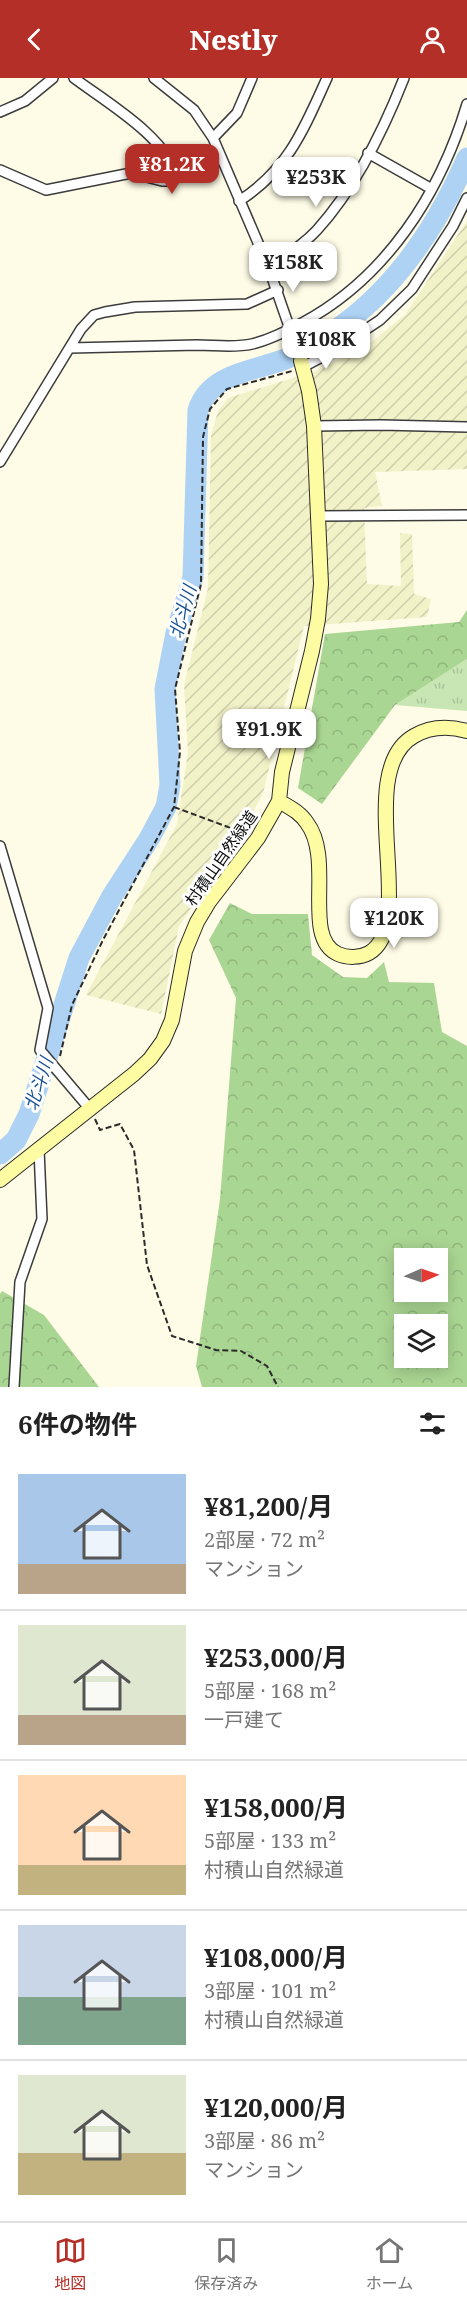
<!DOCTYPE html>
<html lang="ja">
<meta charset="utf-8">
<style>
:root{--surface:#fff;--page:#f6f6f6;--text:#222;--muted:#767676;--line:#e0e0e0;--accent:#b42f27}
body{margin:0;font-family:"Noto Serif","Noto Sans JP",serif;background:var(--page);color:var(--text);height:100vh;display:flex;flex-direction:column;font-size:22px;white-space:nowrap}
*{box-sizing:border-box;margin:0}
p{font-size:20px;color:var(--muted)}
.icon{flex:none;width:33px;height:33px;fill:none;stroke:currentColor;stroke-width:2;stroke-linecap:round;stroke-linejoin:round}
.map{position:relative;height:1309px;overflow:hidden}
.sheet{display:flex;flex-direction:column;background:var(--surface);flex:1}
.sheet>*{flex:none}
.needle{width:39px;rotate:88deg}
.controls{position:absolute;left:394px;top:1170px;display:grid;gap:12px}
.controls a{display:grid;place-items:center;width:54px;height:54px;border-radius:0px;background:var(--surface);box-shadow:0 3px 15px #0003;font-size:30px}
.price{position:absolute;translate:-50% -51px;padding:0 14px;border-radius:12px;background:#fff;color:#222;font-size:20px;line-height:39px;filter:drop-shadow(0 2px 3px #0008)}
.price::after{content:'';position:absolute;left:50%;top:36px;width:18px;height:14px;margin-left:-9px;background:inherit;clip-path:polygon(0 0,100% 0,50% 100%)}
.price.active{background:var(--accent);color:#fff}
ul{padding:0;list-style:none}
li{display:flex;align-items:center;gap:18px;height:150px;padding:0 18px}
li+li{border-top:2px solid var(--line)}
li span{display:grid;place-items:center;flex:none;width:168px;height:120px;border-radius:0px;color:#555}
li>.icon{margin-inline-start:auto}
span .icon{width:72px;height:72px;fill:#fffc;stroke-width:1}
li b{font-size:26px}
h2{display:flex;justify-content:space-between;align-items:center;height:72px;padding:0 18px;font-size:26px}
header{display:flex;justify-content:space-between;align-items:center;height:78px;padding:0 18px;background:var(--accent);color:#fff;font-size:27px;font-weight:800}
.menu{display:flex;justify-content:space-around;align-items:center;height:84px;border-top:2px solid var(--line);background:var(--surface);font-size:16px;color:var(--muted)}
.menu a{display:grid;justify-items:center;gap:3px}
.menu .active{color:var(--accent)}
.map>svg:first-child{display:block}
.farmland{fill:url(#farmland-furrows)}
.grass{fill:url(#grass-tufts)}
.forest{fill:url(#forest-crowns);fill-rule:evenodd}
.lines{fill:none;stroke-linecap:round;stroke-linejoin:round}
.river{stroke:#add2f4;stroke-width:21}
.street-casing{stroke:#3c3c3c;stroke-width:12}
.secondary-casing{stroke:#2b2b2b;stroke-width:16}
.path{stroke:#2b2b2b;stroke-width:2;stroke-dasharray:6 3;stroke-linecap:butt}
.street{stroke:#fff;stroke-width:9}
.secondary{stroke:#fdfca3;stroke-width:14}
.labels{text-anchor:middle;stroke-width:6;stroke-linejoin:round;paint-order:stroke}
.street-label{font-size:16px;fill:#090909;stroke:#fff}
.water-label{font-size:18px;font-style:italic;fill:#185295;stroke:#fff}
</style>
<header><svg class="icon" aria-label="back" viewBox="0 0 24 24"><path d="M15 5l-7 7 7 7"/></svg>Nestly<svg class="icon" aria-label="person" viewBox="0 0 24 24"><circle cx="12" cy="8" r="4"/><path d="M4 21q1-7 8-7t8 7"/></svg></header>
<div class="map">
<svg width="467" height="1309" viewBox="0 0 467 1309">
<defs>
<pattern id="farmland-furrows" width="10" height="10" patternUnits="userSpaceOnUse" patternTransform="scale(1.5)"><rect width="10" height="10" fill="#f2f2c9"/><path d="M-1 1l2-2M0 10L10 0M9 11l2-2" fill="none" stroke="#ceceab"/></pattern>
<pattern id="grass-tufts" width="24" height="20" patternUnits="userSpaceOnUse" patternTransform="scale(1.5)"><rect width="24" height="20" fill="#c8e6b3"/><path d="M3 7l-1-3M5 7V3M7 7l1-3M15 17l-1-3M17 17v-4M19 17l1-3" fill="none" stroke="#aac499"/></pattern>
<pattern id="forest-crowns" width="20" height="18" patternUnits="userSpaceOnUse" patternTransform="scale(1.5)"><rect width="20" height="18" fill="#aad693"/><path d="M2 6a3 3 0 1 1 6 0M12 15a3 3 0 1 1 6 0" fill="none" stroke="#91b67d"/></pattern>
</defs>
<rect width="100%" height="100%" fill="#fefce6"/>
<path class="farmland" d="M467,143v248l-92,3 7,34 -18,2 3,76 34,2 -1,-53 12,1 2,60 17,5 -4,18 -123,9 -41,167 -31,59 -53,74 -18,88 -75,-19 91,-171 11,-71 -4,-68 24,-97 3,-152 7,-25 10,-13 87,-27 50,-24 40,-32z"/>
<path class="grass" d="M467,581v52l-72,-6z"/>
<path class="forest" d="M467,532v49l-72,46 -73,99 -24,-16 27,-154 134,-12z
M230,825l22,11h56l4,41 31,22 24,1 17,-16 5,20 45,1 8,49 25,14v341h-265l-6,-21 24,-167 16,-201 -27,-58zM438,1180v34h-33v-34zM438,1246v34h-33v-34z
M2,1213l42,24 55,72h-99v-93z"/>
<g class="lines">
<path class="river" d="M0,1076l16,-14 13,-26 50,-156 33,-62 37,-57 17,-32 4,-22 -5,-96 11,-56 17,-56 5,-167c12,-38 59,-39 90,-52 14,-6 28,-15 40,-23 64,-41 109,-108 139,-177"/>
<defs>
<path id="street" d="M154,0l40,32 19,28 55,128 33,95
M0,34l25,-11 28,-23
M213,60l24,-25 15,-35
M368,75l62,35
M0,92l46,20 85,-17 31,8h8l5,-3c-3,-38 -72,-78 -101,-100
M239,123c49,-31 65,-72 88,-123
M268,188c18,-10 35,-21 49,-36 37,-41 67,-101 87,-152
M70,270c43,-1 85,-2 127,-3 17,0 38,3 55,-1 17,-4 35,-13 50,-21 84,-45 138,-129 165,-219
M303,289l32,-17 45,-30 32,-31 41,-63 14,-28
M314,348l67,-1 86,2
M0,384l81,-133 13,-14 11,-3 30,-5 112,-3 31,-14
M318,438l149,-1
M0,768l48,162 -8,42 50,59
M14,1309l6,-105 22,-63 -3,-69"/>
<path id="secondary" d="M279,723c10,6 21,11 28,22 28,37 -6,115 31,131 9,4 22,4 31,-1 50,-29 -17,-182 45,-217 17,-10 35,-10 53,-5
M0,1102l134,-106 16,-15 13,-18 9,-21 13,-69 12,-29 12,-20 49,-64 21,-37 3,-29 30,-121 6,-32 3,-35 -7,-158 -5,-35 -8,-30"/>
</defs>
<use href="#street" class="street-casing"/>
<use href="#secondary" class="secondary-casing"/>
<path class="path" d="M174,729l73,27
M60,978l12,-51 31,-65 71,-133 6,-55 -5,-63 26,-105 2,-147 7,-28 17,-20 65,-18
M95,1041l5,11 20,-6 14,26 13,115 25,71 44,14 25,1 26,15 11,21"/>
<use href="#street" class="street"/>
<use href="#secondary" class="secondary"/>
</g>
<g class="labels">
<g class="street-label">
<text transform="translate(221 780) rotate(-55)" y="6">村積山自然緑道</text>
</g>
<g class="water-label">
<text transform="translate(183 534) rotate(-74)" y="6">北斗川</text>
<text transform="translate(39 1006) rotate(-72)" y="6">北斗川</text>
</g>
</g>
</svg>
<div class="controls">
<a><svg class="needle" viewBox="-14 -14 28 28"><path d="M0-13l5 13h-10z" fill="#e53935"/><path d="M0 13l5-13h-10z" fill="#767676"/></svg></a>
<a><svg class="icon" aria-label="layers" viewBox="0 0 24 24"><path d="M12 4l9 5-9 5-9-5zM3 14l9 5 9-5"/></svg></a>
</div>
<b class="price active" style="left:172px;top:117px">¥81.2K</b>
<b class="price" style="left:316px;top:130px">¥253K</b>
<b class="price" style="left:293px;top:215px">¥158K</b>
<b class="price" style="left:326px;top:292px">¥108K</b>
<b class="price" style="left:269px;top:682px">¥91.9K</b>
<b class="price" style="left:394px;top:871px">¥120K</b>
</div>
<section class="sheet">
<h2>6件の物件<svg class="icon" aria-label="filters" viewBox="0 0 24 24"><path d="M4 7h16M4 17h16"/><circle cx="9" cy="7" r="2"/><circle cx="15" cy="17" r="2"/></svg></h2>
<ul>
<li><span style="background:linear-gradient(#a9c7e8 75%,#b9a48a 0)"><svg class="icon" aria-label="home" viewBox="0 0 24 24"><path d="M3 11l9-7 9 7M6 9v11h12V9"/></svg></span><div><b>¥81,200/月</b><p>2部屋 · 72 m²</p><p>マンション</p></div></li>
<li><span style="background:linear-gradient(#dfe7d0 75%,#b9a48a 0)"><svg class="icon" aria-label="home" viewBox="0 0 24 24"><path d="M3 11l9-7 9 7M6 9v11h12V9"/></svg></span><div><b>¥253,000/月</b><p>5部屋 · 168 m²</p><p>一戸建て</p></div></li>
<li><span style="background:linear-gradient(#ffd9b3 75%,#c2b280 0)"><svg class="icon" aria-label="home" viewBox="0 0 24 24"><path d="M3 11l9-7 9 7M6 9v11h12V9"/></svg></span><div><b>¥158,000/月</b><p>5部屋 · 133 m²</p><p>村積山自然緑道</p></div></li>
<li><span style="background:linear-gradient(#c9d6e8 60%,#7fa58c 0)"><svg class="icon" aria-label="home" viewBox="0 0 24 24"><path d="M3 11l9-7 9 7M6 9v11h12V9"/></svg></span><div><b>¥108,000/月</b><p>3部屋 · 101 m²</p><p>村積山自然緑道</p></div></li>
<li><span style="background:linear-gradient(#dfe7d0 65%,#c2b280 0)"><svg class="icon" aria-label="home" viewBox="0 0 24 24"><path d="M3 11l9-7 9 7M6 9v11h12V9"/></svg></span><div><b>¥120,000/月</b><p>3部屋 · 86 m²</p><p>マンション</p></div></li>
</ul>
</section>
<nav class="menu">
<a class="active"><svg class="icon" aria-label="map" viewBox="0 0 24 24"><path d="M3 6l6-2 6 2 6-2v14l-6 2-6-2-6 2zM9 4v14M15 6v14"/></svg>地図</a>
<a><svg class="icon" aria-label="saved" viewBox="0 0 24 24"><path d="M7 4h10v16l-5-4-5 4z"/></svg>保存済み</a>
<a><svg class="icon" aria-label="home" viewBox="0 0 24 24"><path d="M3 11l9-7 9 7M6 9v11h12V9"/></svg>ホーム</a>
</nav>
